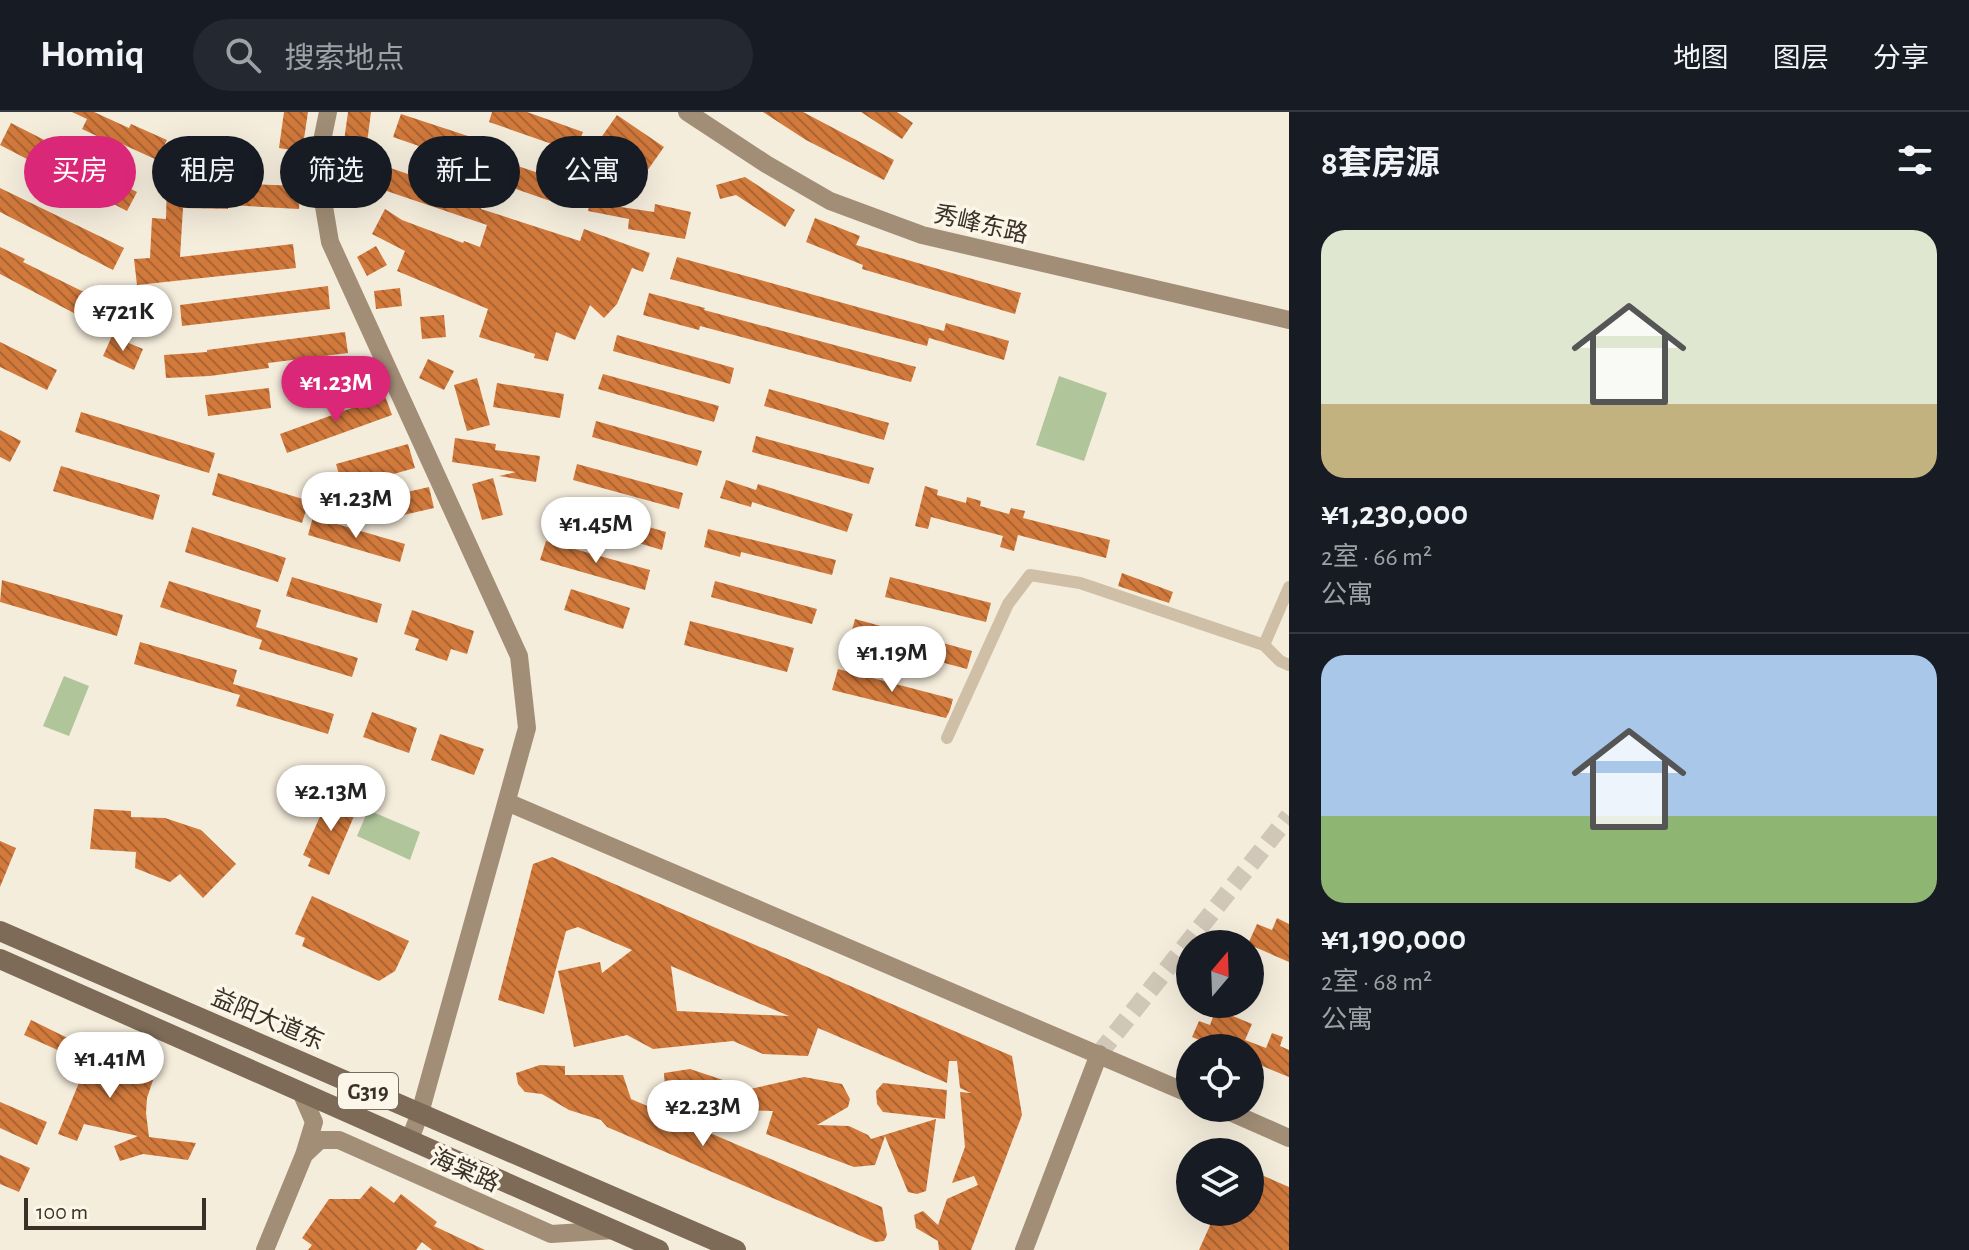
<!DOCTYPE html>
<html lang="zh">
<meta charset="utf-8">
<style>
:root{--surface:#171b24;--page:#242831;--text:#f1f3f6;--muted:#9ea1a6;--line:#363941;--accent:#db2777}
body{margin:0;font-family:"Alegreya Sans","Noto Sans SC",sans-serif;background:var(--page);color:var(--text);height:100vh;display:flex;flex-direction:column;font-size:30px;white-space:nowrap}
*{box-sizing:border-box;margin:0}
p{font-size:26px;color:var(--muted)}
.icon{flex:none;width:44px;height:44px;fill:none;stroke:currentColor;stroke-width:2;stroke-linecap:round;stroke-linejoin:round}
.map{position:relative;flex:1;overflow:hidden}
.drawer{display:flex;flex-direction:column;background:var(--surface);width:680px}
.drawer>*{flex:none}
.guide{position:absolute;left:24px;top:24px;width:760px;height:72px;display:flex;gap:16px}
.needle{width:52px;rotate:19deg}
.tools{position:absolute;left:1176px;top:818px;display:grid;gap:16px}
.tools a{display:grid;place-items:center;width:88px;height:88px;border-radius:50%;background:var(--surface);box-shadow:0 8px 32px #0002;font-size:40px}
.scale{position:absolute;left:24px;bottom:20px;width:182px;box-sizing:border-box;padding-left:8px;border:4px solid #3a3028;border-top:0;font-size:22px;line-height:28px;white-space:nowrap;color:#3a3028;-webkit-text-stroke:6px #fcf6e9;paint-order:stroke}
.price{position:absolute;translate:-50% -68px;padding:0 18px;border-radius:28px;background:#fff;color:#222;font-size:26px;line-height:52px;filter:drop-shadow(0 2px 4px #0008)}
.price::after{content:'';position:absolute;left:50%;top:48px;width:24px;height:18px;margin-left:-12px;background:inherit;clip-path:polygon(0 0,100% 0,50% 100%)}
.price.active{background:var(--accent);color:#fff}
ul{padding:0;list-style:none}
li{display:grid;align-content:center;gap:16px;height:424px;padding:0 32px}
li+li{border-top:2px solid var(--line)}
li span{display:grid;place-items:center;height:248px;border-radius:24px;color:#555}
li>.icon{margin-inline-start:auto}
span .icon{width:144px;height:144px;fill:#fffc;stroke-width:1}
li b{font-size:34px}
h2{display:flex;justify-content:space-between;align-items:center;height:96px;padding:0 32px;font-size:34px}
.tag{padding:0 28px;border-radius:36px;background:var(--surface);box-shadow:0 8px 32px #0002;font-size:28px;line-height:72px}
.tag.active{background:var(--accent);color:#fff}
header{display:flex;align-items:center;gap:48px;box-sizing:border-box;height:112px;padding:0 40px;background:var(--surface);border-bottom:2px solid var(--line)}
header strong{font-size:38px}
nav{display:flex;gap:44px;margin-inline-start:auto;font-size:28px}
.search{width:560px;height:72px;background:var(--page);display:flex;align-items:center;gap:20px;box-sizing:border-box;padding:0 28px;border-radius:44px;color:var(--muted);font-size:30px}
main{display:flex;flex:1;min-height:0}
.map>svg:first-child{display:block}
.grass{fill:#b0c59a}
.building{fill:url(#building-back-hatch);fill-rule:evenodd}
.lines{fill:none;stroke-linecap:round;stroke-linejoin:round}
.secondary-tunnel{stroke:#d0c7b8;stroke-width:18;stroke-dasharray:18 9;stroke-linecap:butt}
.street{stroke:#cebfa6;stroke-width:12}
.secondary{stroke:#a28e77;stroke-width:18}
.primary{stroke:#7d6a57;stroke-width:20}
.labels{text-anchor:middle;stroke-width:7;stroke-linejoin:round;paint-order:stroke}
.shield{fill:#fcf6e9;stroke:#746b62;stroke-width:2}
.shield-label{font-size:22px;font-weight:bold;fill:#3a3028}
.street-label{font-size:24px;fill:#3a3028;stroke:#fcf6e9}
</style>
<header>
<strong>Homiq</strong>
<div class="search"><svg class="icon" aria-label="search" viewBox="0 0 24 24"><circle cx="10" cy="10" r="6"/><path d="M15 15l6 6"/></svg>搜索地点</div>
<nav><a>地图</a><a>图层</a><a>分享</a></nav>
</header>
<main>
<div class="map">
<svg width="1289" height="1138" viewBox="0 0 1289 1138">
<defs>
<pattern id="building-back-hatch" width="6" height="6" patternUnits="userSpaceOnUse" patternTransform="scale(2)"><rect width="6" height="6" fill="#d2793c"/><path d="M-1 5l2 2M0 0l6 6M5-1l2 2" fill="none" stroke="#ab6432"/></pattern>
</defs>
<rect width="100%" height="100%" fill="#f5eddc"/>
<path class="grass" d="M1059,264l48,17 -23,68 -48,-16z
M64,564l25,10 -20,50 -26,-10z
M368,698l52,22 -10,28 -53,-24z"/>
<path class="building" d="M72,0h22l35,16 2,-4 36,16 -10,20 -35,-16 -2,3 -38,-18 5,-10z
M284,0h24l-6,40 -23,-4z
M348,0h23l-4,31 -23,-2z
M492,0h35l56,20 -8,20 -86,-30z
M763,0h40l91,48 -10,20 -78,-40z
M861,0h36l16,11 -11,16z
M401,2l73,24 -4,12 95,32 -6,22 -86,-30 3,-8 -83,-29z
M617,3l47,32 -17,24 -47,-32z
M11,11l49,25 -2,4 79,40 -10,19 -127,-66z
M367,48l117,40 -3,9 99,32 4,-12 66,24 -7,19 -11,-4 -15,36 -13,14 -14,-13 -15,35 -19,-8 -8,29 -14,-3 1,-4 -56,-17 9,-28 -91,-38 8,-20 -33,-17 13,-25 17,11 61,23 1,-2 16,6 7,-22 -127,-43z
M745,65l50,33 -10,17 -49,-32 -16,4 -4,-14z
M167,69l133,5 -1,23 -71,-4v4l-45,-1 -3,49 113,-13 3,24 -159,17 -3,-26 16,-1 2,-40 14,1z
M0,76l124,60 -11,22 -113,-58z
M592,80l24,5 -2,9 40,6 1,-8 36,8 -6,27 -57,-10 1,-10 -41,-8z
M815,106l45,18 -4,9 165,48 -6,21 -153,-45 1,-4 -57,-23z
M376,134l11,19 -20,11 -10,-19z
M0,135l25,12 -2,3 75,37 -11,21 -87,-46z
M677,145l267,74 2,-8 63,18 -5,19 -75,-22 -2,8 -257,-67z
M328,174l2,23 -148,17 -2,-21z
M400,176l2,18 -26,3 -2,-18z
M649,181l56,15 -1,2 212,57 -5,15 -211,-56 -1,4 -56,-15z
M444,203l2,22 -24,2 -2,-22z
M345,220l3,21 -80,10 1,5 -59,8 -44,2 -2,-23 43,-3v-2z
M617,223l117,33 -4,16 -117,-33z
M112,224l31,13 -9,21 -31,-14z
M0,230l57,28 -10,20 -47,-23z
M428,247l26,12 -10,19 -25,-12z
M603,262l116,32 -5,16 -116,-33z
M477,266l13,47 -23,6 -13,-46z
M497,271l67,11 -4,24 -67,-11z
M269,276l2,20 -63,8 -3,-21z
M769,277l120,34 -5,17 -120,-34z
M385,284l7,19 -105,38 -7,-19z
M81,300l134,41 -6,20 -134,-41z
M596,309l106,30 -5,15 -105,-29z
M0,318l21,11 -11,21 -10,-5z
M756,324l118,32 -5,16 -117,-32z
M455,326l41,6 -1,6 45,6 -4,26 -37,-6 17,-4 -64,-10z
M408,332l7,24 -72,20 -7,-24z
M577,352l106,29 -4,16 -106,-29z
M61,354l99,29 -7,25 -100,-29z
M218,361l91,28 -7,22 -90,-28z
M493,366l10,37 -21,5 -10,-36z
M726,368l30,10 2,-6 95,30 -6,18 -95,-30 -1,5 -31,-9z
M925,374l13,4 -1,5 29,8 1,-6 14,4 -1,5 29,8 2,-6 14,3 -2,7 87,22 -4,18 -88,-23 -4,16 -14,-4 3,-11 -72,-19 -3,12 -13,-3z
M429,375l5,21 -35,8 -5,-21z
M563,390l103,30 -4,18 -104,-31z
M313,405l92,27 -5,18 -92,-27z
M192,415l94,31 -8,24 -93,-30z
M708,417l128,31 -4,15 -91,-23 -1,5 -36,-10z
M546,429l104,29 -5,20 -105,-30z
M1122,461l51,19 -4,11 -51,-17z
M292,465l90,27 -5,19 -91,-27z
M890,465l101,26 -5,19 -101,-25z
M2,468l121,35 -6,21 -117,-34z
M169,469l92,29 -5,17 102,31 -6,19 -93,-28 3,-9 -102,-33z
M715,469l102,28 -5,15 -101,-27z
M571,477l59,19 -7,21 -59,-19z
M412,498l62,21 -7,23 -16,-5 -4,12 -32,-11 4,-11 -15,-5z
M855,507l117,32 -5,18 -117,-31z
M690,509l104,27 -7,24 -103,-27z
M140,530l97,28 -4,14 101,30 -6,20 -92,-28 4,-11 -106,-31z
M838,557l115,30 -3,11 -4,8 -114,-28z
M372,600l45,16 -8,25 -46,-16z
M440,622l44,15 -10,26 -43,-15z
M340,681l20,9 -31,73 -21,-9 3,-7 -8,-4 26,-59 8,3z
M94,697l37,2v6l34,1 36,12 35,34 -33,34 -23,-24 -10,8 -35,-14 1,-16 -46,-3z
M0,729l16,7 -16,39z
M552,745l460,199 10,59 -51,135h-32l-1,-9 -22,-13 -2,-13 9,-4 15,14 9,-26 31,-14 -4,-9 -22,7 13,-36 -5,-55 11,1 -11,-5 -3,-27h-8l-2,22 -129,-55 -10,28 -45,-2 -30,-13 -80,8 -26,-14 -53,12 -16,-76 42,-9 2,11 30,-23 -54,-23 -12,4 -22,83 -46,-14 35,-136zM671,854l118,50 -112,-5z
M312,784l97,45 -14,30 -16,10 -77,-35 3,-8 -10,-4z
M1277,806l12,6v38l-41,-18 9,-20 15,6z
M1216,897l36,15 -7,16 21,8 6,-15 11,4 -3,9 9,4v27l-39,-16v-13h-31l-27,-11 7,-16 11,4z
M31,908l122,60 -6,18 -1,15 3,24 47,6 -8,17 -45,-6 -23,7 -6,-15 24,-10 -54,-12 -7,17 -19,-7 29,-71 -63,-28z
M540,953l25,1v9h58l8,24 251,108 5,28 -3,6 -9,1 -268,-115 -6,-7 -32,-10 -27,-16 -17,-2 -7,-8 -2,-11z
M690,957l60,20 54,-12 38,7 8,15 -2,8 -31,18 32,1 19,9 3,4 65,-20 -10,72 -9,3 -9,-2 -23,-56 -10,29 -21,2 -88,-33 7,-23 -107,-3 -2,-35z
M883,971l64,7 -2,29 -62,-7 -6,-8 -1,-13z
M0,990l47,20 -10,23 -37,-17z
M0,1043l30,13 -11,24 -19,-8z
M1250,1058l39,17v63h-90l17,-38h34z
M371,1074l23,17 7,-9 36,28 -3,4 51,24h-53l-10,-8 -6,8h-108l4,-5 -10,-7 27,-39h31z"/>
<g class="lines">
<path class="secondary-tunnel" d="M1099,942l190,-238"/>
<path class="street" d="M1264,533l16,16 9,4
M947,626l61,-134 22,-29 50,8 184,62 25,-58"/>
<path class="secondary" d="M328,0l-11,53 13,77 189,414 8,72 -107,385 -10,26
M687,0l79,52 64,37 92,34 367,85
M507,690l683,292
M1221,996l68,30
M304,1043l16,-15h19l212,94 64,-4
M265,1138l39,-95 10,-33 -13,-30
M1024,1138l75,-196"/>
<path class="primary" d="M0,819l736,319
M0,847l659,291"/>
</g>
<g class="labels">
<rect class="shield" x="338" y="961" width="60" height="36" rx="6"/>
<g class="shield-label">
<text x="368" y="987">G319</text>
</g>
<g class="street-label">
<text transform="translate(981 112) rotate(13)" y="8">秀峰东路</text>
<text transform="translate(268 907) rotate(23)" y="8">益阳大道东</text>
<text transform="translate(465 1058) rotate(24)" y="8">海棠路</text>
</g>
</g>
</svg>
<div class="tools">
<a><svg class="needle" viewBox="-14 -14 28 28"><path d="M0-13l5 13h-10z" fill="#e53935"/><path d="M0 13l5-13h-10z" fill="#9ea1a6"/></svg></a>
<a><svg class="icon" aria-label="locate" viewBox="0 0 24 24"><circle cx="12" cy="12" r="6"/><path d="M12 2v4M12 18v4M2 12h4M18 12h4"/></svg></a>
<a><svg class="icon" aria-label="layers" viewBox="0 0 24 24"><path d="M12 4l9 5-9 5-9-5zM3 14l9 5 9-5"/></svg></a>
</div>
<div class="scale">100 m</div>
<b class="price" style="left:123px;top:241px">¥721K</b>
<b class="price active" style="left:336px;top:312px">¥1.23M</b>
<b class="price" style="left:356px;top:428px">¥1.23M</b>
<b class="price" style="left:596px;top:453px">¥1.45M</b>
<b class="price" style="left:892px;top:582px">¥1.19M</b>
<b class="price" style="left:331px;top:721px">¥2.13M</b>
<b class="price" style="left:110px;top:988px">¥1.41M</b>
<b class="price" style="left:703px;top:1036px">¥2.23M</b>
<div class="guide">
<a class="tag active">买房</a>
<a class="tag">租房</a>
<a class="tag">筛选</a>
<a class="tag">新上</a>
<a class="tag">公寓</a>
</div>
</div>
<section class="drawer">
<h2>8套房源<svg class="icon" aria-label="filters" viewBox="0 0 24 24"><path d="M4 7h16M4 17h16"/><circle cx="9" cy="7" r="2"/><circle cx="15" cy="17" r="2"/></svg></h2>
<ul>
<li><span style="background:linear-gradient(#dfe7d0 70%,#c2b280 0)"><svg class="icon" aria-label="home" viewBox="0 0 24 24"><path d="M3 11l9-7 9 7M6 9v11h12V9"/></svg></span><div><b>¥1,230,000</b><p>2室 · 66 m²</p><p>公寓</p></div></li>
<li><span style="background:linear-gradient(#a9c7e8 65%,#8fb573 0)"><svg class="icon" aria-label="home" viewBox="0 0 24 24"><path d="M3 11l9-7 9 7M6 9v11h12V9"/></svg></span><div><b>¥1,190,000</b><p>2室 · 68 m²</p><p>公寓</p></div></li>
</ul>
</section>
</main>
